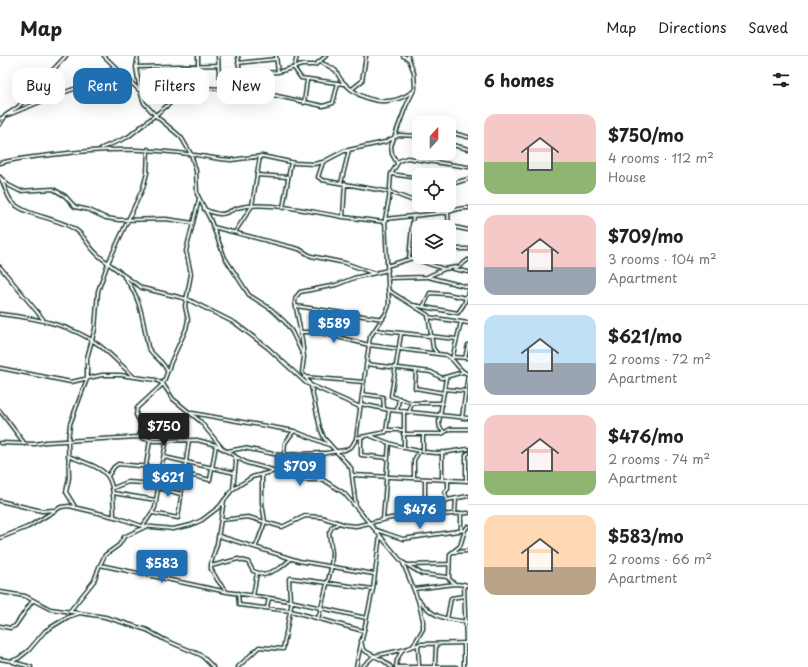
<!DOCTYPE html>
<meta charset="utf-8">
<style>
:root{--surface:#fff;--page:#f2f2f2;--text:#202124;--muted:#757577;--line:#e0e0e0;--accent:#1f6fb2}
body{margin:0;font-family:"Playpen Sans",sans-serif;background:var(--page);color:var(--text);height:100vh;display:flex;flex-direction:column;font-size:15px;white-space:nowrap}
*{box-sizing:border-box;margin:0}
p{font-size:13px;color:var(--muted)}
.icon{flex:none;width:22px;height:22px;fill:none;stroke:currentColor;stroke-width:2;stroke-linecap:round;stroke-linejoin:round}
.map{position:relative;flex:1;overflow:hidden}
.sheet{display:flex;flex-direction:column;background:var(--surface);width:340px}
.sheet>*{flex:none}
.hud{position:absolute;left:12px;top:12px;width:380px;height:36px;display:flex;gap:8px}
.needle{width:26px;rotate:21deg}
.controls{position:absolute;left:412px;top:60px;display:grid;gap:8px}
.controls a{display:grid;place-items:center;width:44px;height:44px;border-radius:8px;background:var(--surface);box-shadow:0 4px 16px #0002;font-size:20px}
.price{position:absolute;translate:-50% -34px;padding:0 9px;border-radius:4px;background:var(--accent);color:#fff;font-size:13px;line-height:26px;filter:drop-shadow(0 1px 2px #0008)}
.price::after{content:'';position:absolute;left:50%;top:24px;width:12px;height:9px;margin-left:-6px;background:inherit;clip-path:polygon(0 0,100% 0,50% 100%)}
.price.on{background:#222;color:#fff}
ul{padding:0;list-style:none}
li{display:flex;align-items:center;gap:12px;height:100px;padding:0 16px}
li+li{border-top:1px solid var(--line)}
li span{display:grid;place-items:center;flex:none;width:112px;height:80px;border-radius:12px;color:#555}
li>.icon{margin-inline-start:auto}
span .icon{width:48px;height:48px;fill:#fffc;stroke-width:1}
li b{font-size:17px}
h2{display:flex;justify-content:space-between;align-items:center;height:48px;padding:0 16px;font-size:17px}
.tag{padding:0 14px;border-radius:12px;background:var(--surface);box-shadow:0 4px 16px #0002;font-size:14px;line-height:36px}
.tag.on{background:var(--accent);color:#fff}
header{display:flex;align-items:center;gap:24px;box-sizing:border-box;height:56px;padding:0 20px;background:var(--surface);border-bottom:1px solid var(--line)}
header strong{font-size:19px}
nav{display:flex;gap:22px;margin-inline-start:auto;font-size:14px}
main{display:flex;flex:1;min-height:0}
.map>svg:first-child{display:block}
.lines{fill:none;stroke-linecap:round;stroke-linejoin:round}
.street-casing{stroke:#1f3d34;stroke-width:5}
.street{stroke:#fff;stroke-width:2}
</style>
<header>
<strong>Map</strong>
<nav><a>Map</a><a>Directions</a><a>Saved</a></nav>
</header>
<main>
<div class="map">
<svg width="468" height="611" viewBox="0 0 468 611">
<rect width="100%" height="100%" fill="#fff"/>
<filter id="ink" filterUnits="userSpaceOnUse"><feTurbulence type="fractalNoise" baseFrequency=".025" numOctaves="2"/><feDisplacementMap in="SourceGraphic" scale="8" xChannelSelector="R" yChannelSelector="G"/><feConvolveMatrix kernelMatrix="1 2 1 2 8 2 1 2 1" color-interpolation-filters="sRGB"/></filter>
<g filter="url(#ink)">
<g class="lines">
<defs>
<path id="street" d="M104,0l36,35
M138,0l-2,11 4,24 4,12 13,14 24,20 10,17 5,17 1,23 13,25 15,39 24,37 22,14 14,13 7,10 12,25
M198,0v20
M218,0l1,20 59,-4 24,-7h13l11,-9
M238,0l2,19
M276,0l2,16
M297,0l-3,12 7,10 43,6
M403,0l6,3
M320,6c5,3 12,5 16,9 2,4 4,8 7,11 19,20 46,26 69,10
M238,7l38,-4
M136,11l82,-2
M258,18l8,11 2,9
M139,30l86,3 43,5 55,12 10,-3 5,-20
M225,33l1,-13
M352,33l10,-8 4,-25
M304,47l3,-23
M8,59l54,-22 24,-8 29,-19
M0,63l18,-12 48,-51
M0,68l4,-6
M449,76l19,5
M449,88l19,5
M102,92l26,-11 60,-48
M323,106l-5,15 4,3 68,12 29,11
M0,107c17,-5 34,-6 51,-8 61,-8 109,-7 169,4l11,1 31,-4 33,7 19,1 9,-2 21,-11 41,-9 14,-7 20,1
M397,107l-5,-9 -1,-8 15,-40 9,-18 -1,-15 -6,-17
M391,118l28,4
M257,119l31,2
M0,121c5,8 6,18 12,25 15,15 45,15 64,28 9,6 12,16 20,23 7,7 16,13 24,19
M2,123l6,6 12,6 33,-2 12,7 10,11 14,3 17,8 13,2 47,-1 27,4
M449,126l6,1 13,-4
M341,127l8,-33
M345,127l-2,34 42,5
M424,149c8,3 17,11 25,7 7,-3 11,-4 19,-4
M283,152l8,-46
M204,153c25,12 21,-1 43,-3 31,-3 65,6 96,11
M448,157l2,35
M385,163l55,-6
M449,170l19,4
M213,171l86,22 12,7 34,7 28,10
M235,176l17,-26 8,-50
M449,193h19
M414,201l3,3 27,9
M409,203l4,-43
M387,210l32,-10
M0,211l43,52
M454,213l14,3
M119,216l23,16 45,11 48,24 33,25 38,35 54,24
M124,221c17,19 19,45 24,70 5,10 15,13 19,24
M428,221l40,10
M389,222l38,-1 17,-8 14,-2 10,-7
M388,234l40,25 5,33 3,4
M413,249l45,8 6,-9 4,-12
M296,250l87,13
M423,251l7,-14 17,1 19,4
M0,258c35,4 70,10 99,31 12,9 23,21 34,31
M428,261l40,6
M375,274l81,9
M301,276h17l51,13 77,10c10,5 12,16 22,19
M401,278l-10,62 21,7h30
M453,301l15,1
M465,302l3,-13
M452,303l9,-37
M366,308l65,8 11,6 21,-6
M0,312l71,14 31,-7h18l36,5 7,4 10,15 27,22 22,27
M416,314l-1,18 29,5
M304,321l60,5
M445,333l20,2
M362,338l21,3 1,11
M361,348l28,6
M0,355l25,33
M397,355l2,-13
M409,356l3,-9
M192,357l102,18 35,14
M462,362l6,-44
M387,374h16
M444,376l-4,-4 -1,-6 7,-44
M403,378h39l8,-5h18
M371,380c21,9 43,16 66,17 10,0 21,-3 31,-4
M138,381l5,-9 -7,-13 1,-7 26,-24 8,-22 15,-33 2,-9 -3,-14 6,-32 -5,-23 13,-52
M361,381v18l26,3
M356,382l30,-6 3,-22 79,8
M0,387l35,1 11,-2 92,-5 16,4 43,-1 19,5 19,11 1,6 -3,27
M404,392v-37
M228,395l16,-3 35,7 45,-2
M423,395v-17
M284,399l1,-12 9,-12
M68,400c43,16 45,15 46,61
M164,401l71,16
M236,401l11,6 26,7
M300,409l44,28 59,70 15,37 5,20v9l-10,17
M146,410l4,-26
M281,414l22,10h20
M353,419l115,6
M108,420l6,-9 4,-3 43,4 49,12 6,-35
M414,422v-18l6,-10
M425,423v37
M442,423v-27
M466,424v-25l2,-2
M113,432l15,-6 30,2
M158,432l23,6
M113,437l43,7
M224,444l-7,44 -6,19v6l7,12 8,10
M425,444l18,3 4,-3 21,-4
M447,444l-2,-8 3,-3v-9
M0,445l42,10 12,-1
M443,447v11
M74,449l-8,-13 3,-14 -1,-37 2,-17 17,-45v-21l8,-29 3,-38 10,-28 35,-75 4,-15 1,-24
M356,451l-5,-39 -27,-30 -4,-10 -9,-42 -9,-14 2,-15 -2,-17 -7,-38 1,-5 4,-5 36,-7 18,-7 34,-8
M153,457l25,5 11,-78
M455,458l1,-16
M221,464l27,-3 34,10 23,-11 16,1 25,8 10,1 35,-8 77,-5
M383,464l6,-77
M143,470l12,-18 6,-40 6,-29
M376,474l27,9 62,-9
M461,475v-18
M219,480l80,25 75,13
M0,482l28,-11 33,-20 8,-1 50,12 23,8 31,3 18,-4 11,-5 17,-13 13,-17 20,-13 47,-12 27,-12 19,-3 7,-4 4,-7 14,-102 16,-24 3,-8 -4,-86 4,-20 2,-25 8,-13 8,-3 61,9
M256,490l9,-24 -3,-19v-29
M453,496l15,-1
M404,507l18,11 25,3 8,7
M100,509l127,27 63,9 76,17
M408,509l41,-1
M211,510l27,-7 10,3 5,9 11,4 16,-7 11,-9
M449,522l1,-24 10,-8 5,-16 3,-4
M464,528l2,59
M414,533l41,-5 13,1
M0,536l25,4 25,13 29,4
M238,537l1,12 52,6 72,20
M253,540l4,-23
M419,544c15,19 27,19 49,22
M290,545l-1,-22 2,-1 82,11
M267,552l2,-10
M69,556l25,-31 5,-14 6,-12 14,-10 5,-8 21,-10
M318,563l13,-50 1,-16 -3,-20 3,-6 7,-4
M447,563l4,-21 13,-2
M0,570l10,2 5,-2 18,-26
M361,585l2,9 21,11 7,6
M464,587v24
M418,589l1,21
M0,603l12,2 7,-3 10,-8 16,-19 23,-14 12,-4 25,4 42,13 18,10 36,15 12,12
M13,606l18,5
M435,610l1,-22
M238,611l21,-20 24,2 9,-48
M356,611l17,-78 7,-54
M362,611l12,-11 28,-6
M396,611l1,-7 5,-10 18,-6 48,-1
M396,611h60"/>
</defs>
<use href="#street" class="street-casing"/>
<use href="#street" class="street"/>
</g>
</g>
</svg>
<div class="controls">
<a><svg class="needle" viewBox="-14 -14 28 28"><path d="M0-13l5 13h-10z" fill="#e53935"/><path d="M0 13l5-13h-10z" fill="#757577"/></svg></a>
<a><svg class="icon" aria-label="locate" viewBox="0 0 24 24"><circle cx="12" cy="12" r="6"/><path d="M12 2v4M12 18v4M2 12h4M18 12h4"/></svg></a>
<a><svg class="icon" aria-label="layers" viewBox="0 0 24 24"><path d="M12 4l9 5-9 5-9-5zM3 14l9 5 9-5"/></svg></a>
</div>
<b class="price" style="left:334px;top:288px">$589</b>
<b class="price on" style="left:164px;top:391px">$750</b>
<b class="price" style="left:300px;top:431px">$709</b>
<b class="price" style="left:168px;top:442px">$621</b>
<b class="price" style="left:420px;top:474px">$476</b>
<b class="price" style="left:162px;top:528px">$583</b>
<div class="hud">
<a class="tag">Buy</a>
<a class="tag on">Rent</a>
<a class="tag">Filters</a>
<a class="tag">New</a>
</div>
</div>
<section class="sheet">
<h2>6 homes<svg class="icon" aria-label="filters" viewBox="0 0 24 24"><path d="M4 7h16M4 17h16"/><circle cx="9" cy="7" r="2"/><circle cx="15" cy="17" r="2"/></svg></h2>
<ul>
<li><span style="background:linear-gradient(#f6c9c9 60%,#8fb573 0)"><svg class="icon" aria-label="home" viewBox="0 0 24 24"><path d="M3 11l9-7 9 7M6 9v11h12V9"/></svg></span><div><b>$750/mo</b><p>4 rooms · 112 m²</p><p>House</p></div></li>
<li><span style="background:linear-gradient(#f6c9c9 65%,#9aa5b1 0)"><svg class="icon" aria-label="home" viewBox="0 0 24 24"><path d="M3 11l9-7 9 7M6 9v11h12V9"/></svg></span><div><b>$709/mo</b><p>3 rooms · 104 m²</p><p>Apartment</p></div></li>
<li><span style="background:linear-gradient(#bfe0f5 60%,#9aa5b1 0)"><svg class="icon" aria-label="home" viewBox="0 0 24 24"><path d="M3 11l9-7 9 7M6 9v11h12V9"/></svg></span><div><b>$621/mo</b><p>2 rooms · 72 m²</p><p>Apartment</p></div></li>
<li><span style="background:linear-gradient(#f6c9c9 70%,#8fb573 0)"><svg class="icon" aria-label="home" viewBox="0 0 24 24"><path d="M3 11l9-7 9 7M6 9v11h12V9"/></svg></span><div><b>$476/mo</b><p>2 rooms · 74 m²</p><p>Apartment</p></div></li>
<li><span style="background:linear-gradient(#ffd9b3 65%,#b9a48a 0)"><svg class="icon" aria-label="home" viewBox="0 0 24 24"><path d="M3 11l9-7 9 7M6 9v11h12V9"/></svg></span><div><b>$583/mo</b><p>2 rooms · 66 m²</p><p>Apartment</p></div></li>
</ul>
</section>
</main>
